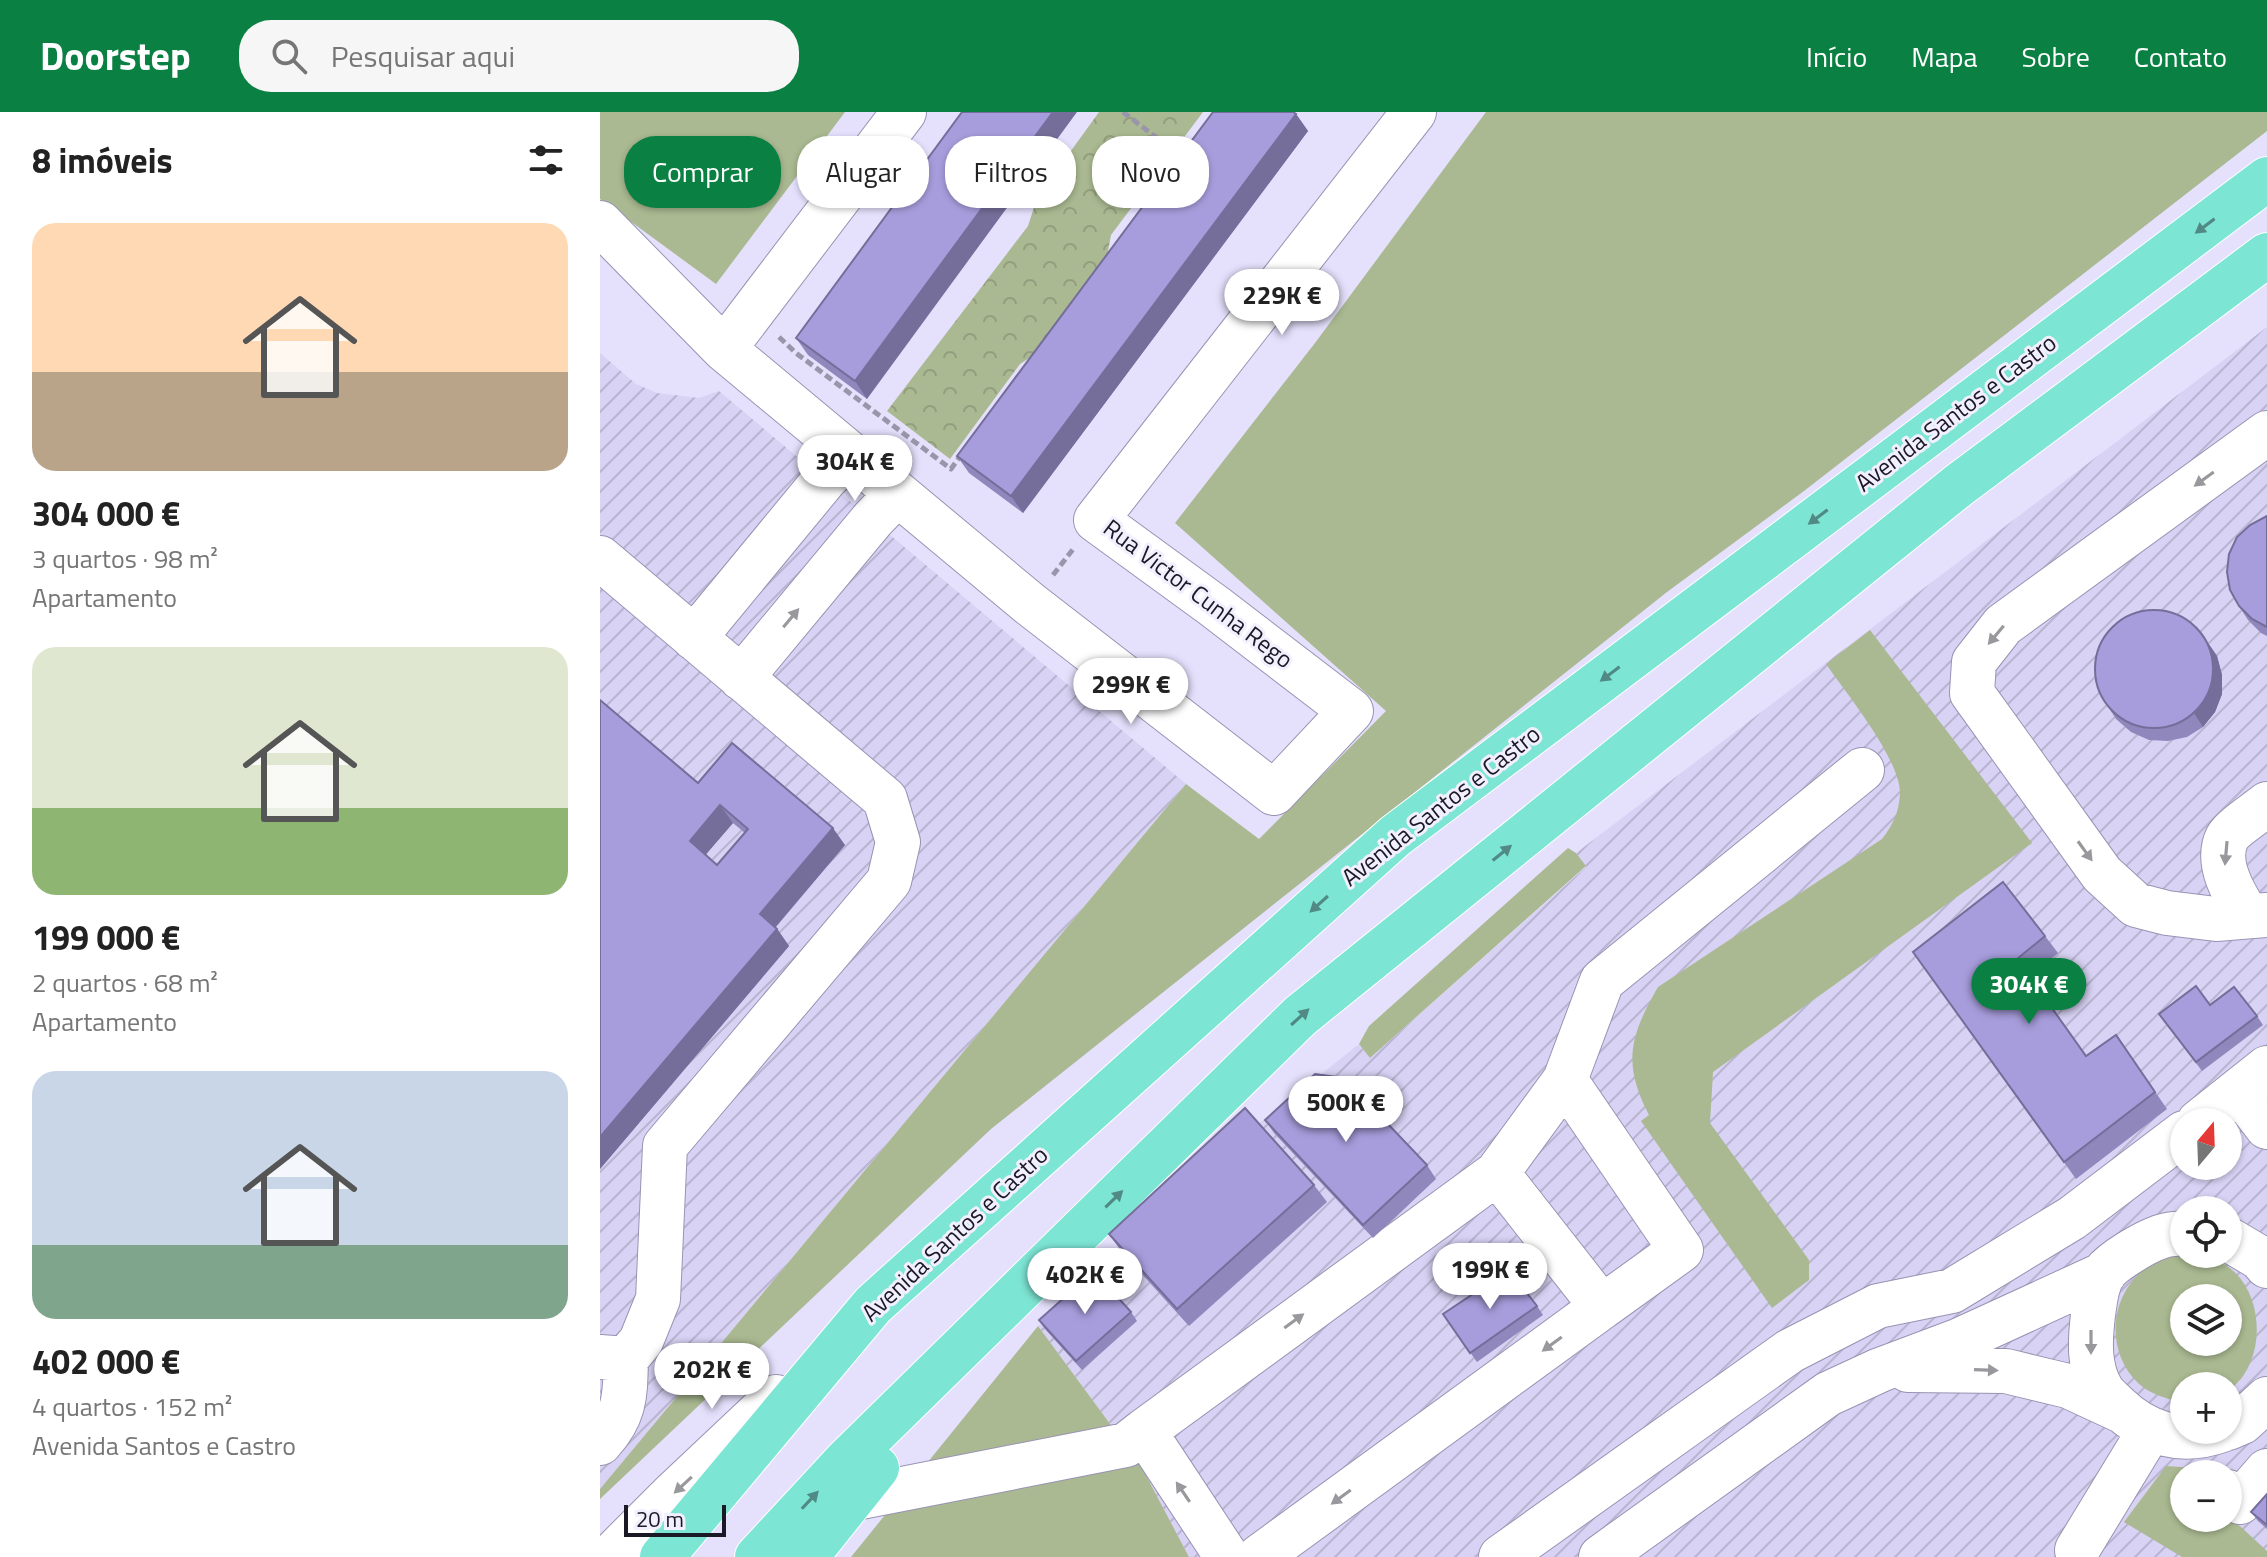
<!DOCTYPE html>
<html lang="pt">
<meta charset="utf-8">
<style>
:root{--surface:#fff;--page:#f6f6f6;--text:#222;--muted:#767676;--accent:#0b8043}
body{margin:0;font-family:"Titillium Web",sans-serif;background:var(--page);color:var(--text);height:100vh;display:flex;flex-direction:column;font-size:30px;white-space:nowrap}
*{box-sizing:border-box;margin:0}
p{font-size:26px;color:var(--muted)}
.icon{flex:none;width:44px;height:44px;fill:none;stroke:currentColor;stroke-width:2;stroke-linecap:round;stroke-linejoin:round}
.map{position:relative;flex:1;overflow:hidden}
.panel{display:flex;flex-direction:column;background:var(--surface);width:600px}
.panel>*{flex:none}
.hud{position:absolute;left:24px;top:24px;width:760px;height:72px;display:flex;gap:16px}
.needle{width:52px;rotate:19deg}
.controls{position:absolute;left:1570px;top:996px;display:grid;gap:16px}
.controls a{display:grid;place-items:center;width:72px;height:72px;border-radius:50%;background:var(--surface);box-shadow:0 2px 6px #0004;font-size:40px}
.scale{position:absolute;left:24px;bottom:20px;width:102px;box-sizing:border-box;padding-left:8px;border:4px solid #1b1925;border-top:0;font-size:22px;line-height:28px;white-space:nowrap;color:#1b1925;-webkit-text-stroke:6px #f2f0fe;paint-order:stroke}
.price{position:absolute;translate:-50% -68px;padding:0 18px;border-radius:28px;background:#fff;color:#222;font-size:26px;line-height:52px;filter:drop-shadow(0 2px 4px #0008)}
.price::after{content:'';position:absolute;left:50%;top:48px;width:24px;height:18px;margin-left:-12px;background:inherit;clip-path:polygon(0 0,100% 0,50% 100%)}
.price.selected{background:var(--accent);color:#fff}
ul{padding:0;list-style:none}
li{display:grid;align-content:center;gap:16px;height:424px;padding:0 32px}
li span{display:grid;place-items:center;height:248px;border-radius:24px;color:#555}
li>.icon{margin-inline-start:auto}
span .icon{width:144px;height:144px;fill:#fffc;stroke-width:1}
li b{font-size:34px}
h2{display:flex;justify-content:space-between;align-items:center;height:96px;padding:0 32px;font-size:34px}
.pill{padding:0 28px;border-radius:32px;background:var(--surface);box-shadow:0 2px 6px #0004;font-size:28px;line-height:72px}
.pill.selected{background:var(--accent);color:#fff}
header{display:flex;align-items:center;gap:48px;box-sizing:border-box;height:112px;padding:0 40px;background:var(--accent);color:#fff}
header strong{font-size:38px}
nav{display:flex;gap:44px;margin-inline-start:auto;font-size:28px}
.search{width:560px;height:72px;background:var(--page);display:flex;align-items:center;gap:20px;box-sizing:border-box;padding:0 28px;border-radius:32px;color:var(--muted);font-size:30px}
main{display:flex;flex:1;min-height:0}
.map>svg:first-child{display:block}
.industrial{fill:url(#industrial-furrows);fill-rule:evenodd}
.green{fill:#aab991;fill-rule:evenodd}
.park{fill:url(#park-crowns)}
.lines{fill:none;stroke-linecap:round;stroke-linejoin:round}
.minor-casing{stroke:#9893b3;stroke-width:46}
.major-casing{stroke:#fff;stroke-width:46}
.path{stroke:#9996ac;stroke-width:5;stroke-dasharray:8 4;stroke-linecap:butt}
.minor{stroke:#fff;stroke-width:44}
.major{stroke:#7de5d4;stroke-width:44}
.wall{fill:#9087bd;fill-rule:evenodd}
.shaded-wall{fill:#756e9a}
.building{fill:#a79ddc;stroke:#756e9a;stroke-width:2;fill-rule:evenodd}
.oneway{fill:#518985}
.oneway2{fill:#98989d}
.labels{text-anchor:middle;stroke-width:6;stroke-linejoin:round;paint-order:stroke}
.street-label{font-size:24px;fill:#1b1925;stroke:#f2f0fe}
</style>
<header>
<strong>Doorstep</strong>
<div class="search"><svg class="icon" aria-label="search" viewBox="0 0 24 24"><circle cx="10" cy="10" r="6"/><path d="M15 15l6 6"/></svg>Pesquisar aqui</div>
<nav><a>Início</a><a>Mapa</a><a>Sobre</a><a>Contato</a></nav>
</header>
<main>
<section class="panel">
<h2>8 imóveis<svg class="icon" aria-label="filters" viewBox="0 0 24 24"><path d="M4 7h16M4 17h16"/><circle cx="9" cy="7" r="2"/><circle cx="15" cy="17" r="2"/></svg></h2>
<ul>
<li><span style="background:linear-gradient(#ffd9b3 60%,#b9a48a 0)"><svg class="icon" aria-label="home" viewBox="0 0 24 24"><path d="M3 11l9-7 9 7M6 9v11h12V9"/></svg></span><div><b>304 000 €</b><p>3 quartos · 98 m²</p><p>Apartamento</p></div></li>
<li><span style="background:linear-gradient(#dfe7d0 65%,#8fb573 0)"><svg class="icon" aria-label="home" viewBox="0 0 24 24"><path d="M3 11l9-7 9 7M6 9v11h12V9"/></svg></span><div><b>199 000 €</b><p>2 quartos · 68 m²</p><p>Apartamento</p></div></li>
<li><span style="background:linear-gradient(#c9d6e8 70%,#7fa58c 0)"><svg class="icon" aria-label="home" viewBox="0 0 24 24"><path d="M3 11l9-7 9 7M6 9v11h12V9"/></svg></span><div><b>402 000 €</b><p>4 quartos · 152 m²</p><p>Avenida Santos e Castro</p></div></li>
</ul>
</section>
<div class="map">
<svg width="1667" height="1445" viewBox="0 0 1667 1445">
<defs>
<pattern id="industrial-furrows" width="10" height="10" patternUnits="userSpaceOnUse" patternTransform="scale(2)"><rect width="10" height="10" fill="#d8d2f4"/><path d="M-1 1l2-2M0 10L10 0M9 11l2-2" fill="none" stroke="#b9b4d1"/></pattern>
<pattern id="park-crowns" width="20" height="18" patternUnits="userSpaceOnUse" patternTransform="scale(2)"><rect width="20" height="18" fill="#aab991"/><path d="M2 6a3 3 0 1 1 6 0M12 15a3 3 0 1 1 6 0" fill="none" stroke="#929e7d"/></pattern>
</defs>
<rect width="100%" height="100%" fill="#e5e1fd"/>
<path class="industrial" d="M1667,215v1230h-1078l-48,-91 -103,-140 219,-201 102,-81 11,14 216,-191 -10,-14zM1584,1010h44v44h-44zM1584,1098h44v44h-44zM1584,1186h44v44h-44zM1584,1274h44v44h-44zM1584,1362h44v44h-44z
M0,241l36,31 21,9 42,5 20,-7 467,393 -586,705z"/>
<path class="green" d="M0,0h245l-129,172 -116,-85z
M886,0h781v19l-463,360 -137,101 -676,537 -391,370v-10l586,-705 73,55 127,-128 -211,-188 140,-180z
M1270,518l162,213 -319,229 -3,51 99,137v20l-37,28 -131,-187 8,-6c-27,-52 -19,-79 9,-128l224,-148c11,-14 17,-27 18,-45 1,-34 -54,-101 -74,-130z
M968,736l8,5 10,13 -216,192 -11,-14 10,-18z
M1576,1143c17,0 33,0 48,9 43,26 43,101 4,127v-5h-44v17c-16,-4 -33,-8 -46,-20 -35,-34 -28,-94 14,-119 7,-4 17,-6 24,-9zM1584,1186h44v44h-44z
M438,1214l103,140 48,91h-338z
M1566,1354l29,2 2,6h-13v44h44v-3l39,36v6h-85l-58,-35z"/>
<path class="park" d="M499,0h104l-92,123 -5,27 -69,91 -17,11 -70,95 -63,-48 141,-185 9,-28z"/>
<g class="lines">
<defs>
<path id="minor" d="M0,111l124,126 306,255 244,189 77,-82 -137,-105 -118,-86 318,-408
M124,237l180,-237
M1667,321l-264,192 -29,37 -2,31 130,181 34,31 31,8 49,6 51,-4
M0,446l285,241 13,43 -9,39 -224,265 -7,153 -17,42 -15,18 -26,-2
M94,526l131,-159 25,-25
M141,566l132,-159 24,-25
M1648,804c-14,-21 -33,-53 -21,-78 5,-10 31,-26 40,-34
M965,968l116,170 -79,57
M1640,980l27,35
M1599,1010l68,-54
M897,1061l68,-93 37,-99 260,-211
M1584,1121c-8,1 -17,1 -24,4 -15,5 -47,24 -56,36 -8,12 -9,28 -11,42 -3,25 -5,54 10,77 3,4 9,9 13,13 30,29 65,40 106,25
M1628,1127l32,19 7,8
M1308,1258l98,1 62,15 54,25
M1628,1316l14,-6 25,-23
M0,1331c26,-29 25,-47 26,-84
M1628,1380l12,10 27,-31
M251,1387l275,-54 18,-14
M1477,1438l73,-120
M10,1445l62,-62 104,-98
M627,1445l-83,-126 353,-258 105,134 -343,250
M901,1445l289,-206 88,-45 74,-15 120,-73 112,-85
M1001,1445l227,-163 52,-24 80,-30 144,-66"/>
<path id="major" d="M62,1445l211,-252 522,-469 872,-657
M157,1445l89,-96 454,-445 659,-531 308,-230
M206,1445l71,-89"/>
</defs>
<use href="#minor" class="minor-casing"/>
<use href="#major" class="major-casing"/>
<path class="path" d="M523,0l60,46 -1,2
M179,225l17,16 155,116 10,-14
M453,463l21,-27"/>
<use href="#minor" class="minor"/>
<use href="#major" class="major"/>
</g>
<path class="wall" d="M362,0l-95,287 -59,-44 -12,-17z
M696,2l12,17 -285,382 -54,-40 -12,-17z
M1667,404v120l-6,-3 -13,-13 -9,-14z
M1597,515l20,29 5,19v19l-7,18 -12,15 -16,10 -19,4 -19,-1 -18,-8 -15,-13 -9,-14z
M98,671l147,62 -69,82 13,19 -189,223zM133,711l12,10 -28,32 -12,-10z
M1445,824l13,17 -28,23 56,80 30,-21 51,74 -91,70 -163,-227z
M1610,893l47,11 6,9 -61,46 -36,-48z
M665,1008l162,45 9,14 -63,59 -99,-105z
M714,1073l13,17 -138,124 -68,-75 -12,-17z
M937,1194l6,9 -66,47 -34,-48z
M531,1200l6,9 -55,49 -37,-41 -6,-9z
M1667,1382v35l-9,-8 -7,-9z"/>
<path class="shaded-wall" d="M453,0h24l-210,287 -12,-18z
M696,2l12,17 -285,382 -12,-17z
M1608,531l9,13 5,19v19l-7,18 -12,15 -9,-14z
M120,693l13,18 -31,36 -12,-18z
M233,716l12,17 -73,86 -12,-17z
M177,817l12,17 -189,223v-32z"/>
<path class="building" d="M362,0h91l-198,269 -59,-43z
M613,0h80l3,2 -285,382 -54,-40z
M1667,404v111l-15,-8 -13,-13 -9,-16 -3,-18 2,-18 8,-17 13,-12z
M1495 557a59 59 0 1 1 118 0a59 59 0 1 1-118 0Z
M0,588l98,83 34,-40 101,85 -73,86 17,15 -177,208zM120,693l28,24 -31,36 -27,-24z
M1403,770l42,54 -28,23 69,97 30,-21 39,57 -91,70 -151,-210z
M1596,874l14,19 24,-18 23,29 -61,46 -37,-48z
M715,962l29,4 83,87 -64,60 -98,-105z
M645,996l69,77 -137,124 -68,-75z
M909,1158l28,36 -67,47 -27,-39z
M494,1159l37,41 -55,49 -37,-41z
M1667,1382v31l-16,-13z"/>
<defs><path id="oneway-solid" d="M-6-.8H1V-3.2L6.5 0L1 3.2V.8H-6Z" transform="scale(2)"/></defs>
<g class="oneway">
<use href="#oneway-solid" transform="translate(1605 114) rotate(143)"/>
<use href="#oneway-solid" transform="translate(1218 405) rotate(143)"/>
<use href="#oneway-solid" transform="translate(1010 562) rotate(143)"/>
<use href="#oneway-solid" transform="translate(902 741) rotate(-39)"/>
<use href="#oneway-solid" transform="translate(719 792) rotate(138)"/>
<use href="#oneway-solid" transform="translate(700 905) rotate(-42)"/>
<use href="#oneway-solid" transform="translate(514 1087) rotate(-44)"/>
<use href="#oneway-solid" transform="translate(210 1388) rotate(-47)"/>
</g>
<g class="oneway2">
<use href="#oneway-solid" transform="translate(1604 367) rotate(144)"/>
<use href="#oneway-solid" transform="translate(191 506) rotate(-50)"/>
<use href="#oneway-solid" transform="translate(1396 523) rotate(130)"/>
<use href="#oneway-solid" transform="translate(1485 739) rotate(54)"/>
<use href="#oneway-solid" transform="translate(1626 741) rotate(95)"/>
<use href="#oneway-solid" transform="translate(694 1209) rotate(-36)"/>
<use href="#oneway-solid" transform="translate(1491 1230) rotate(90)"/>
<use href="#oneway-solid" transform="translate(952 1232) rotate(144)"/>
<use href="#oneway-solid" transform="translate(1386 1258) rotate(2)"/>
<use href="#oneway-solid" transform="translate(83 1373) rotate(137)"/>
<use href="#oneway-solid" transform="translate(583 1380) rotate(-124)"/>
<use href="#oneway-solid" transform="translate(741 1385) rotate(144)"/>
</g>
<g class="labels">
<g class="street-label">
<text transform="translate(1356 301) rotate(-37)" y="8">Avenida Santos e Castro</text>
<text transform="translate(598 482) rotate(37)" y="8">Rua Victor Cunha Rego</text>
<text transform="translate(841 694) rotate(-38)" y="8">Avenida Santos e Castro</text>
<text transform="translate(355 1122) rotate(-43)" y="8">Avenida Santos e Castro</text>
</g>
</g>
</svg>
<div class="controls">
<a><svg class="needle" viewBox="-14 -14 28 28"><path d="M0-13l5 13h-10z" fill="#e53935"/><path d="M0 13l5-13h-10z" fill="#767676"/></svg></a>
<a><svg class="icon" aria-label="locate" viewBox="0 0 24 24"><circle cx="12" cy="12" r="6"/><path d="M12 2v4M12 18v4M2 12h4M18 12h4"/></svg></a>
<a><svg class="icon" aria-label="layers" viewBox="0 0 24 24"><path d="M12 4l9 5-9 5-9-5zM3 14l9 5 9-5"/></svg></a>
<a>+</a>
<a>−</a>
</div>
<div class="scale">20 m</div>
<b class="price" style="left:682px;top:225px">229K €</b>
<b class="price" style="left:255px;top:391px">304K €</b>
<b class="price" style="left:531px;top:614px">299K €</b>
<b class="price selected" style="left:1429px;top:914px">304K €</b>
<b class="price" style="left:746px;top:1032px">500K €</b>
<b class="price" style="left:890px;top:1199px">199K €</b>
<b class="price" style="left:485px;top:1204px">402K €</b>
<b class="price" style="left:112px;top:1299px">202K €</b>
<div class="hud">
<a class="pill selected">Comprar</a>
<a class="pill">Alugar</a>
<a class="pill">Filtros</a>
<a class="pill">Novo</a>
</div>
</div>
</main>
